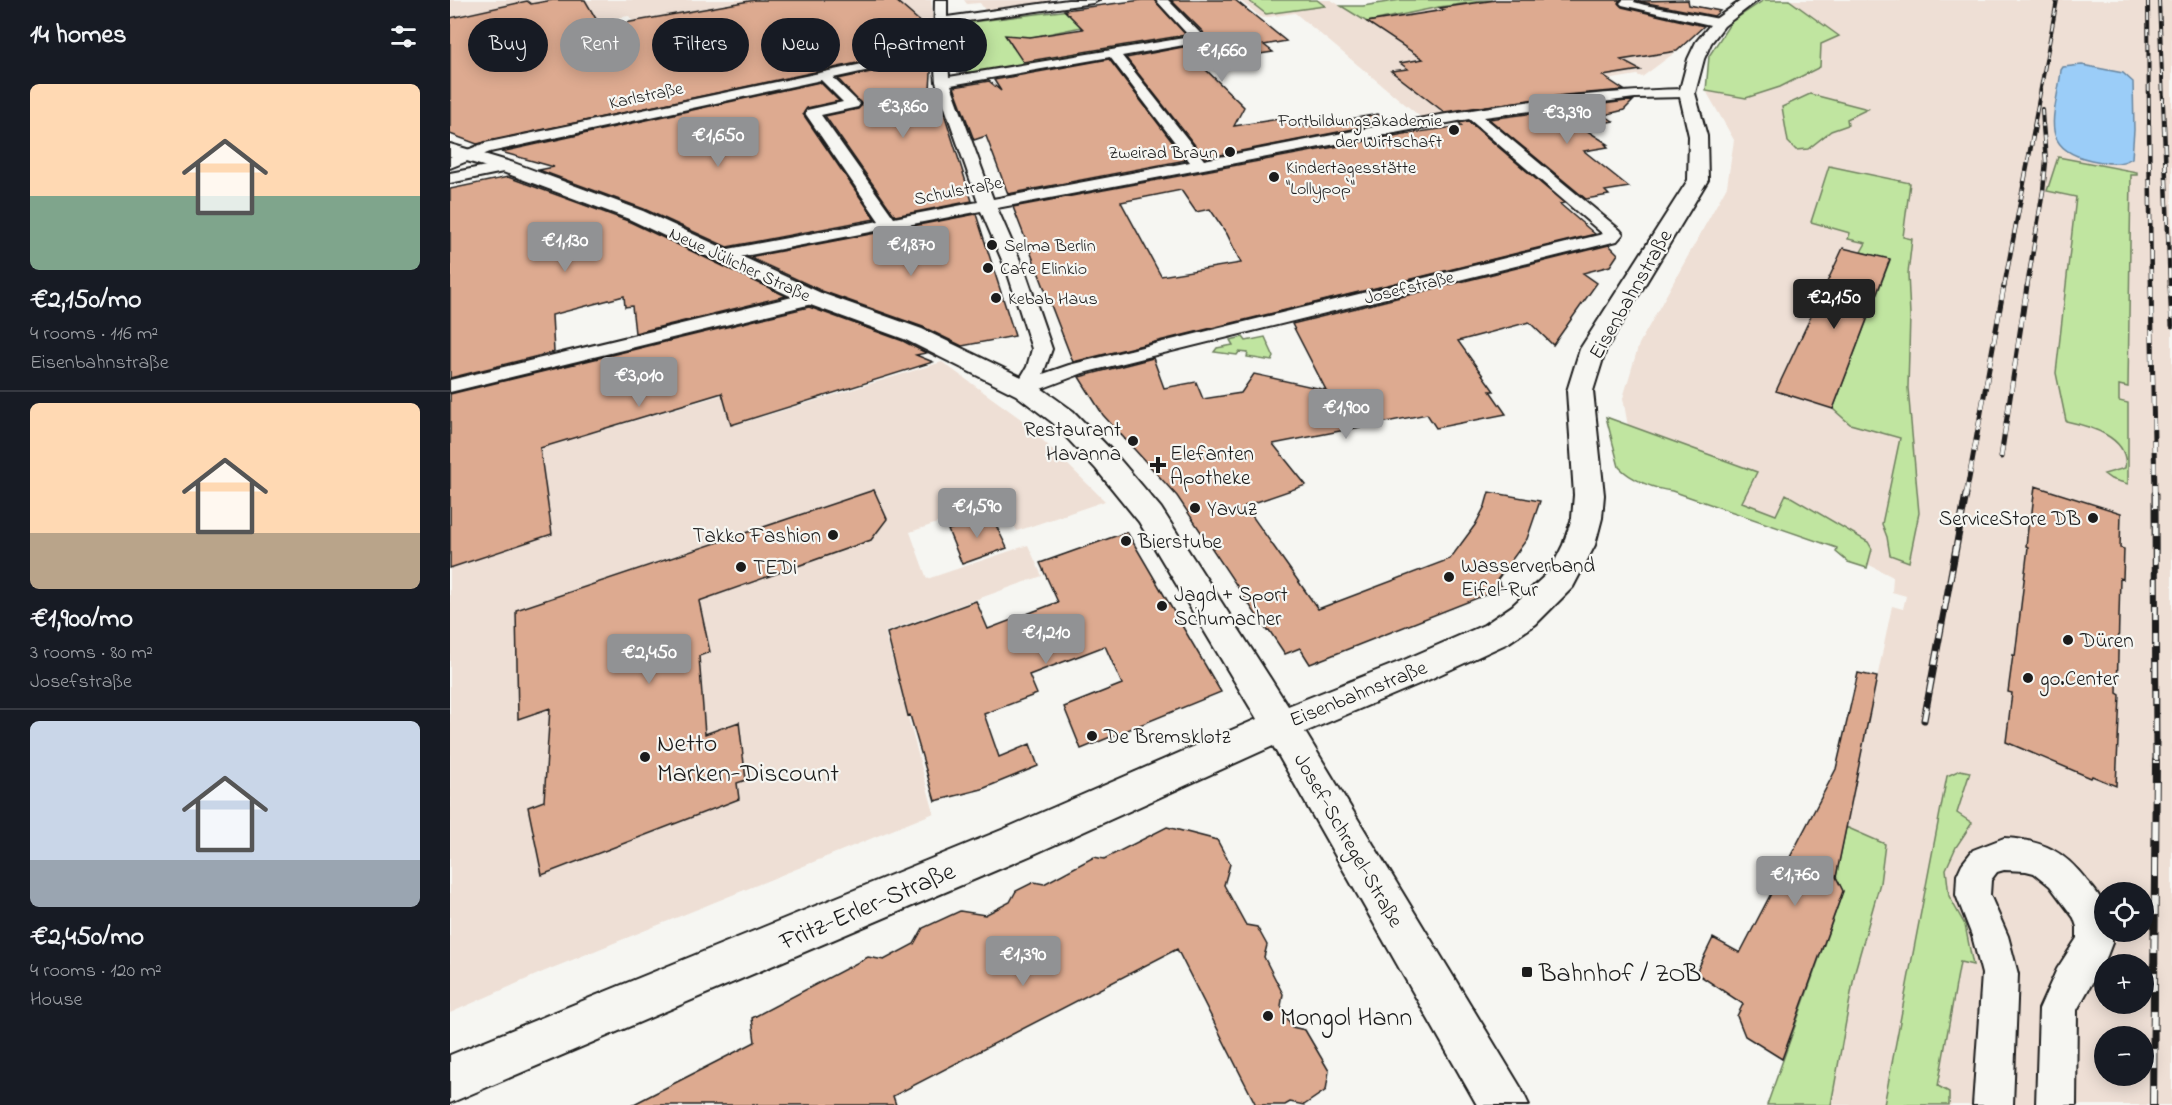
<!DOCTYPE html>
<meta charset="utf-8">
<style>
:root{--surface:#171b24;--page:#242831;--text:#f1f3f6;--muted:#9ea1a6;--line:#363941;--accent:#919294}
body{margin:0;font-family:"Indie Flower",sans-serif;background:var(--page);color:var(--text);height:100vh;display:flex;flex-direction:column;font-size:22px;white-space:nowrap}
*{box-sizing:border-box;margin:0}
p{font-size:20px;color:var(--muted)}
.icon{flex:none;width:33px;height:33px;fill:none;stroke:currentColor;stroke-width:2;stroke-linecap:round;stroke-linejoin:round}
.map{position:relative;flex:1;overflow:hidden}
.side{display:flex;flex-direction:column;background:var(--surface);width:450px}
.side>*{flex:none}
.guide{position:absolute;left:18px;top:18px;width:570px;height:54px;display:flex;gap:12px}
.controls{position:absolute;left:1644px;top:882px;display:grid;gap:12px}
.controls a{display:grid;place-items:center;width:60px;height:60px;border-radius:50%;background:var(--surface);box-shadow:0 3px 15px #0003;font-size:30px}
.price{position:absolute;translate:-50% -51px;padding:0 14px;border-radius:6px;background:var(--accent);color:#fff;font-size:20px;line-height:39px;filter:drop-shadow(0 2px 3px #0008)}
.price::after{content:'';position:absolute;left:50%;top:36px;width:18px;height:14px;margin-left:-9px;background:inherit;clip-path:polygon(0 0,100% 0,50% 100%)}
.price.active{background:#222;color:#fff}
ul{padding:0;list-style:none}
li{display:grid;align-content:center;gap:12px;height:318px;padding:0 30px}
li+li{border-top:2px solid var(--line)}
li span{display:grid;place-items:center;height:186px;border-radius:9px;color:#555}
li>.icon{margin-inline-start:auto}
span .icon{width:108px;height:108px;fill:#fffc;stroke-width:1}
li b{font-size:26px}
h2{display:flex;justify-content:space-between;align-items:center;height:72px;padding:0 30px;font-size:26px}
.chip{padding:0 21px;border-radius:27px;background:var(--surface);box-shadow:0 3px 15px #0003;font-size:21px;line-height:54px}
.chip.active{background:var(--accent);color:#fff}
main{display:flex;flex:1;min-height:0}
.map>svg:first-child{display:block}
.built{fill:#eedfd5;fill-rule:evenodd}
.green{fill:#c0e5a0;stroke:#6e805e;stroke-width:1.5;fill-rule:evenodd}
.water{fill:#9bcdf8;stroke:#6886a0;stroke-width:1.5}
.building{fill:#ddaa90;stroke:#1c1c1c;stroke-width:1.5;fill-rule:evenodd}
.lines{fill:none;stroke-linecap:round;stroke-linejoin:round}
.minor-casing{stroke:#1c1c1c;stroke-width:4}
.tertiary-casing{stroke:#1c1c1c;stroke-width:4}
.minor{fill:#f6f6f2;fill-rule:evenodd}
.tertiary{fill:#f6f6f2;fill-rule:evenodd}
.rail-far4-casing{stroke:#1c1c1c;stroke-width:4}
.rail-far3-casing{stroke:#1c1c1c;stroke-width:4.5}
.rail-far2-casing{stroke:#1c1c1c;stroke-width:5}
.rail-far1-casing{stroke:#1c1c1c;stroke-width:7}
.rail-casing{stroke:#1c1c1c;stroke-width:8}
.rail-far4{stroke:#f6f6f2;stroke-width:2;stroke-dasharray:7;stroke-linecap:butt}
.rail-far3{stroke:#f6f6f2;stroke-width:3;stroke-dasharray:9;stroke-linecap:butt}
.rail-far2{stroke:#f6f6f2;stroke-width:4;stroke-dasharray:11;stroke-linecap:butt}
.rail-far1{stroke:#f6f6f2;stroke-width:4.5;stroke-dasharray:14;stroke-linecap:butt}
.rail{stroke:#f6f6f2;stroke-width:6;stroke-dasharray:19;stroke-linecap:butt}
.poi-dot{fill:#1c1c1c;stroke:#f6f6f2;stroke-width:2}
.labels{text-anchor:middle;stroke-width:4.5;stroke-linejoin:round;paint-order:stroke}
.far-street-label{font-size:18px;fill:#1c1c1c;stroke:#f6f6f2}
.far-poi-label{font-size:18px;fill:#1c1c1c;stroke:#f6f6f2;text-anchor:start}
.street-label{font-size:21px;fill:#1c1c1c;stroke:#f6f6f2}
.poi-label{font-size:21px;fill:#1c1c1c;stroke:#f6f6f2;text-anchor:start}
.near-poi-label{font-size:26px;fill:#1c1c1c;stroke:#f6f6f2;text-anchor:start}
.near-street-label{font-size:26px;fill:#1c1c1c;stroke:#f6f6f2}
</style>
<main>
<section class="side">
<h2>14 homes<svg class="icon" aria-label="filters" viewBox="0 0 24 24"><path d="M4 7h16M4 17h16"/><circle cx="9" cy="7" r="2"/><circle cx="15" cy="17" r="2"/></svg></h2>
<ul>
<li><span style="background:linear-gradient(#ffd9b3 60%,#7fa58c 0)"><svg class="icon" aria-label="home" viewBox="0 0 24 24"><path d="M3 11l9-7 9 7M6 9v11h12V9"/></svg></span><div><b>€2,150/mo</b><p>4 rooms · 116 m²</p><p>Eisenbahnstraße</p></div></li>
<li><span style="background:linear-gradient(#ffd9b3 70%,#b9a48a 0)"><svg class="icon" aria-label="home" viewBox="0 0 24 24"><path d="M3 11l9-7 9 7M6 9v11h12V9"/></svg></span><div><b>€1,900/mo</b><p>3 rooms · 80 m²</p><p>Josefstraße</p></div></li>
<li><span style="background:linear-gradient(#c9d6e8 75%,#9aa5b1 0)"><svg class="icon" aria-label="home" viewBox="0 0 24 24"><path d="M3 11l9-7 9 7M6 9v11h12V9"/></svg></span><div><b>€2,450/mo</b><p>4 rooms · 120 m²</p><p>House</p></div></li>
</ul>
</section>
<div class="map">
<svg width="1722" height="1105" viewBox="0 0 1722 1105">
<rect width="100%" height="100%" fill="#f6f6f2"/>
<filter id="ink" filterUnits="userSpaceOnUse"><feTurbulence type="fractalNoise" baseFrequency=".0167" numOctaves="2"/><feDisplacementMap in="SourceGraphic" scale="12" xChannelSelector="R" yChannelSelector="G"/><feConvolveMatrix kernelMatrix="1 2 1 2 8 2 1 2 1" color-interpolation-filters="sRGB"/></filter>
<g filter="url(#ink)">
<path class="built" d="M0,0h481l2,19 -266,54 -38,-57 -179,28z
M514,0h97l-76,10 -5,-7 -13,1z
M789,0h92l36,22 72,-15 53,-7h71l118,48 -39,29 -5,-2 -85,14 12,9 -141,21 -128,-106 -33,5z
M1314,0h408v1105h-392l2,-46 61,-168 -7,-14 56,-271 11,3 3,-13 -14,-4 1,-15 -55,-28 -204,-88 -11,-63 16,-54 88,-158 7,-46 -28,-49 3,-35 22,-34zM1654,892h40v40h-40zM1654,964h40v40h-40zM1654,1036h40v40h-40z
M492,362l79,57 84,82 -88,30 -16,-29 -91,30 17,47 101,-34 14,31 -157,56 49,181 -389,158 -95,42v-578l137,-38 6,36 132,-39 10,31z"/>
<path class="green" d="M798,0h69l8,6 -59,8z
M950,0h92l-53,7 -72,15 -26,-16h22z
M1314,0h25l50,36 -18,8 -1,23 -40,20 -34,11 -40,-7 3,-35 22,-34z
M620,10l115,24 1,3 -11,4 -200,31 -17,-1 -3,-3 -1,-44zM631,27l22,20 -89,1 -2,-2 9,-9h12z
M1360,94l58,15 -21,10 1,6 -17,6 -23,18 -12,1 -8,-8 -6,-35z
M1608,157l79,15v3h-6l-3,212 -9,-2v16l9,2v81l-17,-5 -7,-5 21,-6c5,-31 -36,-42 -59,-47l-10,-48 20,-176 -29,-6z
M1379,166l81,17 -7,54 9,2 -4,35 2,41 -2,73 11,125 -10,49 -19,-7 -3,-18 -5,-13 18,-86 -50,-14 -17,-15 57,-149 -29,-8 5,-9 -18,-4 2,-6 -39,-11z
M793,337l3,4 19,-4 9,20 -2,4 -25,-4 1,-4 -9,-1 -2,3 -23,-3 3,-4 16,-3 -3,-5z
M1156,417l151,55 -15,30 34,13 10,-21 82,48 4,7 -5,19 -19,-6 -12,-10 1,-4 -165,-57c-17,-2 -41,-11 -53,-24z
M1510,770l10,2 -13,41 15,10 -16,24 -10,22 3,27 16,29 8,40 -13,-3 -22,124 11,6v13h-65l63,-329z
M1396,827l39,17 -5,39 -25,88 -24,134h-64l76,-214 -7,-14z"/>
<path class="water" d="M1632,65l41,8 10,9 1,48 -2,28c-12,8 -27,5 -41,2 -56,-12 -34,-48 -30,-90l2,-3z"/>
<path class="building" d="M103,0h32l11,19 12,7 147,-26h140l37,32v15l-455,97 -27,-10v-116l77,-17 4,3z
M692,0h12l32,35 -163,27 -18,-27 25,2 53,-8 -19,-19z
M721,0h64l51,41 -22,4 9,7 -74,11 45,44 -10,19 52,-8 7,7 9,-1 3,3 73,-13 11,8 -184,36 -79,-100 77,-15 2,-5 -2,-6z
M1046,0h124l-2,3 4,4 82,19 -27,25 -56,9 19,10 -37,6 21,14 -59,5 -121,17 -53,-41 17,-2 -8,-6 23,-4 -56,-37 77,-12 -4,-2z
M1238,0l1,5 31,6 -6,5 -77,-15z
M482,59l-2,30 6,-1 36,113 -77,15 -70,-100 33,-7 4,-4 -24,-26z
M659,59l77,101 -178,34 -22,-58 -12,4 -20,-53 35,-6 12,10 -7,-11z
M370,82l19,19 -32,7 -4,6 72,105 -148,28 -83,-38 -105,-39 15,-3 -53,-15z
M1184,100l-10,10 -20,5 9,6 -32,6 27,17h-3l3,3 -24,4 45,36 -24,4 4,4 -23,4 -97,-80z
M1018,121l96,82 -4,1 35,30 -522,128 -60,-155 391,-73 58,-8 -3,-3zM731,190l15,22 14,-3 17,25 14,29 -80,13 -40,-74z
M58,177l120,44 158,75 -151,37 -3,-27 -7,1 -1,-11 -72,19 2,37 -104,26v-189z
M526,214l39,122 -53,10 -39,-19 -101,-36 -73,-34z
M1159,245l9,9 -8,12 -27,7 14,10 -44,62 -24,-23 -71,19 36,50h-4l16,23 -70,14 -9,-14 -154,30 33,41 -61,21 73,103 132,-50 25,-34 10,-19 4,-14 51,9 -13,38 -30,41 6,8 -193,76 -10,-16 -15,6 -16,-24 -2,1 -90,-135 -74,-81 -24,-38 74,-19 11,30 32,-6 7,17 38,-6 13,-19 72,16 -34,-66z
M1393,248l47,11 -57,150 -57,-18z
M359,307l94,34 23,12 -10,2 17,7 -202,63 -9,-32 -182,55 12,86 -102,34v-174z
M1585,486l86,27 -1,35 4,1 -1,30 -3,-1 -3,115 3,2 -4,91 -24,-10 -1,2 -85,-36 6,-49 -4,-1 5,-37 2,1 13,-109 -2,-1 3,-27 2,1z
M424,490l13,29 -16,21 -172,61 11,51 -11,4 6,78 34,-12 7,58 -9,3 2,16 -197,76 -14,-68 16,-6 6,-93 -32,11 -2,-109z
M541,515l16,33 -45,16 -14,-34z
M677,532l94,160 -140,57 -17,-42 58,-23 -17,-38 -76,29 8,19 -53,20 15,43 31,-13 8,22 -56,23 -47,12 -25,-86 -2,1 -21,-83 89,-32 12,28 70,-27 -18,-39z
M1408,673l19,4 -41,200 7,14 -61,168 -37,-23 -8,-20 6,-12 -47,-31 17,-35 27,15 96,-184z
M717,827l50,13 13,24 -6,21 22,40 11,2 10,18 -3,12 19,37 -2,12 11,21 13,3 24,41 -3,19 -22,15 -14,-3 -5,3h-29l-79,-156 -284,147 3,9h-264l123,-63 -3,-24 116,-61 16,3 30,-16 9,-16 37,-17 25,4 25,-13 6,-11 18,-9 10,2 50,-27 10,2z"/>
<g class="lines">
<defs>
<path id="minor" d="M485,0h12v17l121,-17h31l-6,3 -147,21 3,53 241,-40 -34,-37h12l33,34 2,5 -2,3 -79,14 82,104c159,-30 320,-68 483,-71l7,4 -7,4 -52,1 -151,19 136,113 3,4 -6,7 -534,132 -58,22 -8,-1 -3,-5 13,-22 5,-18 -24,-75 -27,-63 -258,49 -6,-1 -3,-4 3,-4 6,-1 156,-29 -74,-108 2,-3 36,-8 -22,-22 -331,72 -40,16v-11l35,-14 449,-94zM484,56l2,26 42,120 -84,16 -73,-103 37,-8 2,-3 -27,-26zM660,57l80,105 -197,37 -42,-114zM1019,119l134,115 -534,131 -26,9 9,-25 -26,-75 -29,-66z
M1173,0h12l-1,2 11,3 74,14 6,4 -6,4 -97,-22 -2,-2z
M57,162l6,2 2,3 -2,3 -63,13v-10z
M363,292l7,2 2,4 -2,4 -370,90v-12z
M1554,838c38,2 60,13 83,43 7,8 15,17 17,27 2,7 0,16 0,24h8v11l-5,13 -30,54 -1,95h-40l3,-96 18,-40 20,-31v-11l-3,-9 -24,-32 -16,-13 -8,-2 -22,-1 -7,2 -6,8 -1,15 18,41 10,38 -5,131h-40l9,-131 -10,-38 -16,-41 1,-20 5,-11 11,-14z"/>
<path id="tertiary" d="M1292,0h16l-34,26 -13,17 -7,16 -9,34 12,43 1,44 -102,169 -13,42 11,104 -2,23 -7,27 -22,42 -37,37 -28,19 -80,37 -123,52 216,356 8,17h-52l-204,-359 -241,109 -582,248v-48l554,-226 253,-110 -118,-197 -43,-53 -43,-46 -37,-28 -112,-56 -99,-36 -176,-84 -129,-48 -50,-15v-12l64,19 129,48 178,82 101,36 112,54 39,28 43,44 45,53 127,198 116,-46 80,-35 28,-19 38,-35 13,-26 9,-27 2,-23 -7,-104 13,-42 108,-169 1,-44 -10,-43 9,-34 8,-17 18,-22z"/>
</defs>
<use href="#minor" class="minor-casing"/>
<use href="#tertiary" class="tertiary-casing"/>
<use href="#minor" class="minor"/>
<use href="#tertiary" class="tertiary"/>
<defs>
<path id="rail-far4" d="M1698,0l1,126
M1709,0l5,126
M1592,109l1,17
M1584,126l23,-126"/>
<path id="rail-far3" d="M1699,125l2,162
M1714,125l6,162
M1554,287l31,-162
M1577,287l16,-96 3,-30 -3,-36"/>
<path id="rail-far2" d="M1701,286l4,209
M1720,286l2,40
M1551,457l26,-171
M1516,495l38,-209"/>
<path id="rail-far1" d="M1705,494l1,268
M1474,720l42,-226"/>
<path id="rail" d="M1703,1105l3,-344"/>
</defs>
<use href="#rail-far4" class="rail-far4-casing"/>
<use href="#rail-far3" class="rail-far3-casing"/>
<use href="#rail-far2" class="rail-far2-casing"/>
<use href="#rail-far1" class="rail-far1-casing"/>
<use href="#rail" class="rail-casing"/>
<use href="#rail-far4" class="rail-far4"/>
<use href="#rail-far3" class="rail-far3"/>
<use href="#rail-far2" class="rail-far2"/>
<use href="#rail-far1" class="rail-far1"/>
<use href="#rail" class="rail"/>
</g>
</g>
<g class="poi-dot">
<circle cx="1004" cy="130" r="6"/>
<circle cx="780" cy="152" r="6"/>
<circle cx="824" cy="177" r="6"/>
<circle cx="542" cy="245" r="6"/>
<circle cx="538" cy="268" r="6"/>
<circle cx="546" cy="298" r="6"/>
<circle cx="683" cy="441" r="6"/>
<path d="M705 456h6v6h6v6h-6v6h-6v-6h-6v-6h6z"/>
<circle cx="745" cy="508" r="6"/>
<circle cx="1643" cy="518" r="6"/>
<circle cx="383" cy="535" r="6"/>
<circle cx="676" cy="541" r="6"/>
<circle cx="291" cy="567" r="6"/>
<circle cx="999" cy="577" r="6"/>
<circle cx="712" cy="606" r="6"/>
<circle cx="1618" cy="640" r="6"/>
<circle cx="1578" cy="678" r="6"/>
<circle cx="642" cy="736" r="6"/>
<circle cx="195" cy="757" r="6"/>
<rect x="1071" y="966" width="12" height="12" rx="3"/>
<circle cx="818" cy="1016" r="6"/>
</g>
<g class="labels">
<g class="far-street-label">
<text transform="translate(196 95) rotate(-12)" y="6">Karlstraße</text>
<text transform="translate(508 190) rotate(-11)" y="6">Schulstraße</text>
<text transform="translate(290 264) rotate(25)" y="6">Neue Jülicher Straße</text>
<text transform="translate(959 287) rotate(-14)" y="6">Josefstraße</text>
</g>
<g class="far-poi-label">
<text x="992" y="126" text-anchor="end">Fortbildungsakademie<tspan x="992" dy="21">der Wirtschaft</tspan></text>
<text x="768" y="158" text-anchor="end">Zweirad Braun</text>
<text x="836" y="173">Kindertagesstätte<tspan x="836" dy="21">"Lollypop"</tspan></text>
<text x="554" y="251">Selma Berlin</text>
<text x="550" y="274">Cafe Elinkio</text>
<text x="558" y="304">Kebab Haus</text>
</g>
<g class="street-label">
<text transform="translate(1180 294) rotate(-60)" y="7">Eisenbahnstraße</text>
<text transform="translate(908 693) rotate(-22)" y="7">Eisenbahnstraße</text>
<text transform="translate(899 840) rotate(60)" y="7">Josef-Schregel-Straße</text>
</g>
<g class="poi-label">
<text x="671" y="436" text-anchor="end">Restaurant<tspan x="671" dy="24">Havanna</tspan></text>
<text x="720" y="460">Elefanten<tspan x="720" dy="24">Apotheke</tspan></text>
<text x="757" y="515">Yavuz</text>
<text x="1631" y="525" text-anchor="end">ServiceStore DB</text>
<text x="371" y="542" text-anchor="end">Takko Fashion</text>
<text x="688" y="548">Bierstube</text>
<text x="1011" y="572">Wasserverband<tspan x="1011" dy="24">Eifel-Rur</tspan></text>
<text x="303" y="574">TEDi</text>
<text x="724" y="601">Jagd + Sport<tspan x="724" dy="24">Schumacher</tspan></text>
<text x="1630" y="647">Düren</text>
<text x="1590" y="685">go.Center</text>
<text x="654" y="743">De Bremsklotz</text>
</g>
<g class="near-poi-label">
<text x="207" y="751">Netto<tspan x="207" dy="30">Marken-Discount</tspan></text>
<text x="1089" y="981">Bahnhof / ZOB</text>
<text x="830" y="1025">Mongol Hann</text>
</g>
<g class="near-street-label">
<text transform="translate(417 905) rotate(-23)" y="9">Fritz-Erler-Straße</text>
</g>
</g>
</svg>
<div class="controls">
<a><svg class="icon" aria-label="locate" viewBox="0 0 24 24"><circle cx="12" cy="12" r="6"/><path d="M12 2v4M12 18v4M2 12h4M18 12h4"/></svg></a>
<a>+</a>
<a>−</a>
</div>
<b class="price" style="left:772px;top:83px">€1,660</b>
<b class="price" style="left:453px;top:139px">€3,860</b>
<b class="price" style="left:1117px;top:145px">€3,390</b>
<b class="price" style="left:268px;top:168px">€1,650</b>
<b class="price" style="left:115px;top:273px">€1,130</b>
<b class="price" style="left:461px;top:277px">€1,870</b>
<b class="price active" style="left:1384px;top:330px">€2,150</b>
<b class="price" style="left:189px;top:408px">€3,010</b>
<b class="price" style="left:896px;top:440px">€1,900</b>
<b class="price" style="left:527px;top:539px">€1,590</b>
<b class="price" style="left:596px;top:665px">€1,210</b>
<b class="price" style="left:199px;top:685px">€2,450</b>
<b class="price" style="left:1345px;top:907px">€1,760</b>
<b class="price" style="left:573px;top:987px">€1,390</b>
<div class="guide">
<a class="chip">Buy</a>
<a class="chip active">Rent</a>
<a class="chip">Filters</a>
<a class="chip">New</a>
<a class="chip">Apartment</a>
</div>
</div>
</main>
